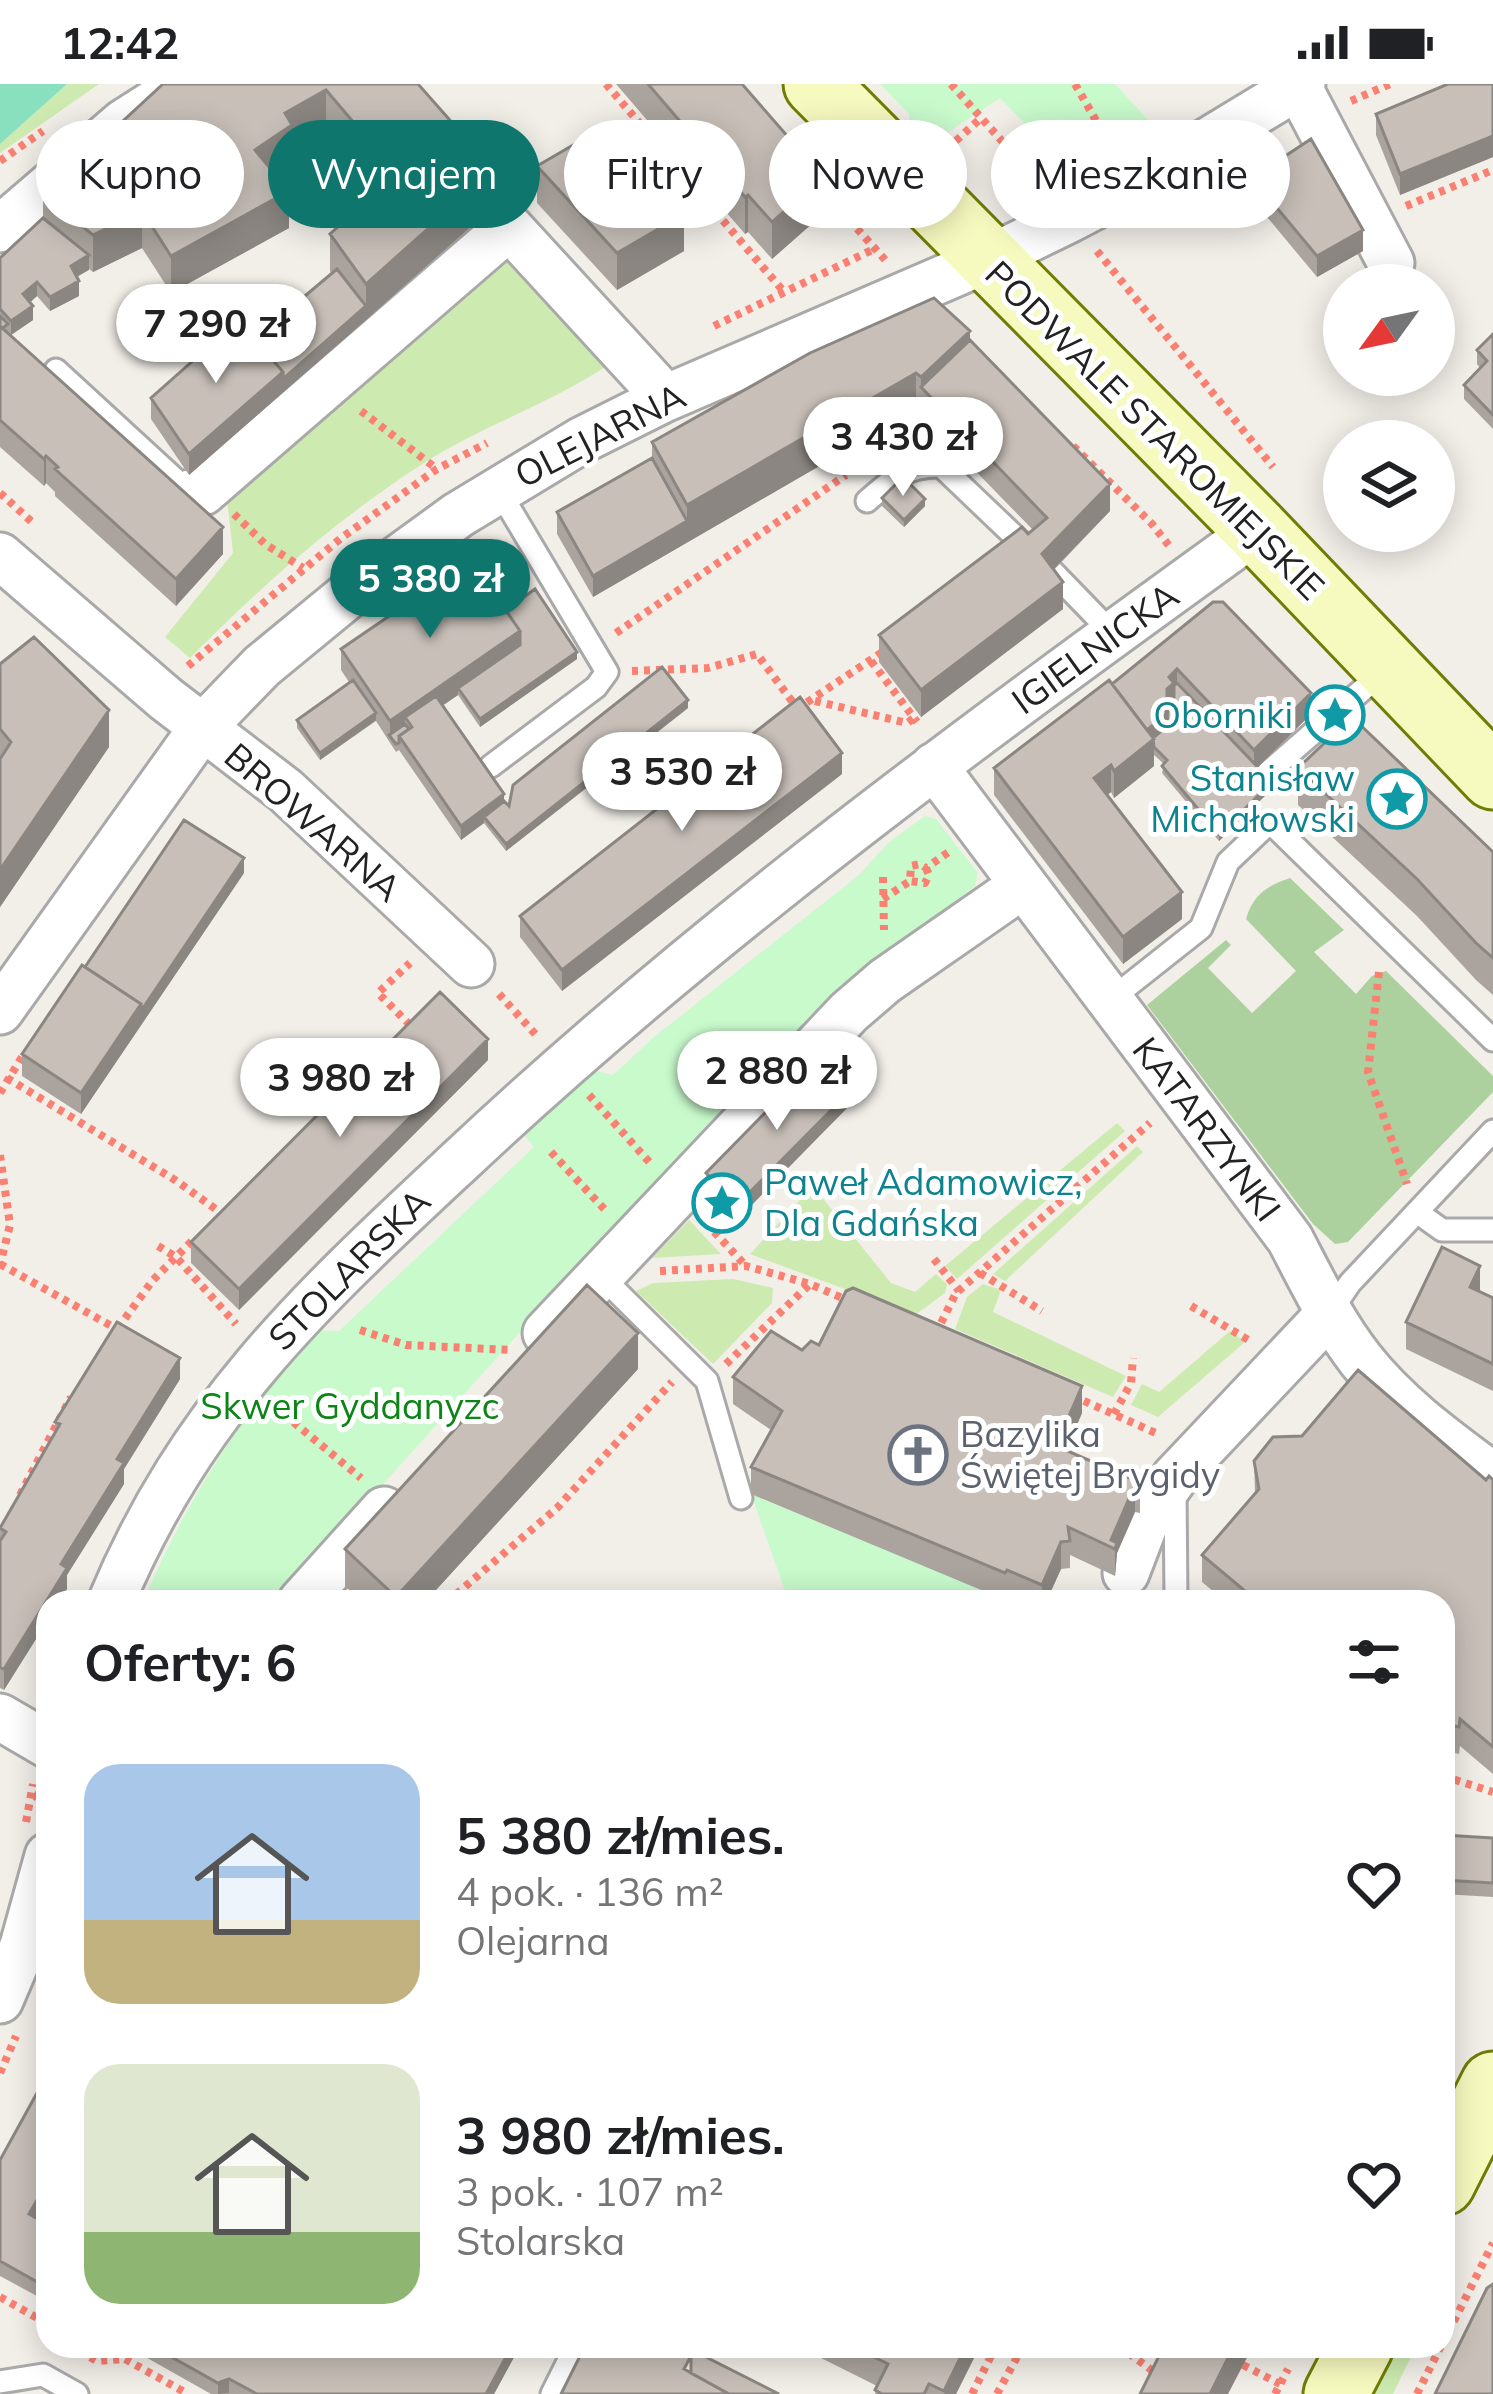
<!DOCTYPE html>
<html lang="pl">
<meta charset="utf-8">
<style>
:root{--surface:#fff;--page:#f6f6f6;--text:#202124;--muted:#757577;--accent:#0f766e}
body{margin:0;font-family:Mulish,sans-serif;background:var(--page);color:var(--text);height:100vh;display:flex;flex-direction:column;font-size:45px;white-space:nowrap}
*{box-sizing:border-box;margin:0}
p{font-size:39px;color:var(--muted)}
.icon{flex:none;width:66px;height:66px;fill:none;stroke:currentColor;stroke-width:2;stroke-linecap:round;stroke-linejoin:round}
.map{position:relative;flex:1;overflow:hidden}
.details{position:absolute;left:36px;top:1506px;width:1419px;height:768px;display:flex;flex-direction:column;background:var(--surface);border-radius:36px;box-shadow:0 6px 30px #0003}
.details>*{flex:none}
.banner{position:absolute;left:36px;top:36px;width:1422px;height:108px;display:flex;gap:24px}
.needle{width:78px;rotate:237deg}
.controls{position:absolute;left:1323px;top:180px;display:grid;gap:24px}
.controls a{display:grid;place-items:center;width:132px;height:132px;border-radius:50%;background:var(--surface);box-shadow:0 6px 30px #0003;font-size:60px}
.price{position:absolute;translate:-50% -102px;padding:0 27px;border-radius:42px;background:#fff;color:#222;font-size:39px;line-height:78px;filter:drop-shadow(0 3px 6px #0008)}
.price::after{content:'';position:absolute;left:50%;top:72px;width:36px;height:27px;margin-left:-18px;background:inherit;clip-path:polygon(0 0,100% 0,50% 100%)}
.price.selected{background:var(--accent);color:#fff}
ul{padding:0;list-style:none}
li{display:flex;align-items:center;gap:36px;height:300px;padding:0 48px}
li span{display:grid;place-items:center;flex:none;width:336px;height:240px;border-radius:36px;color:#555}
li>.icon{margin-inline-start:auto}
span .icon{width:144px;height:144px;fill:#fffc;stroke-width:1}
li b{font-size:51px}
h2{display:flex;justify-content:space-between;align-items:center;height:144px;padding:0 48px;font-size:51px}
.chip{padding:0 42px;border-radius:54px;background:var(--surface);box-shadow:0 6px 30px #0003;font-size:42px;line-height:108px}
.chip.selected{background:var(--accent);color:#fff}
.status{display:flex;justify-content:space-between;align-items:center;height:84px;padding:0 60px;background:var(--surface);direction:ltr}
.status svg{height:33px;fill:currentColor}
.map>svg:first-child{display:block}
.grass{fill:#cdebb0}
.forest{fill:#add19e}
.park{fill:#c8facc}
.pitch{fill:#88e0be}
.pier{fill:#f2efe9}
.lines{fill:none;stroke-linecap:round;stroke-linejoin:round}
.lane-casing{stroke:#a9a9a9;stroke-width:27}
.street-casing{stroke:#a9a9a9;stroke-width:51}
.secondary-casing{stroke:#707d05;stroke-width:69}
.path{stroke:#fa8072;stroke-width:8;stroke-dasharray:6 6;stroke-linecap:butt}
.lane{stroke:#fff;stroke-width:21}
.street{stroke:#fff;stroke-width:45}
.secondary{stroke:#f7fabf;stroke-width:63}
.wall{fill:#aba49e}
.shaded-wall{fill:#8b8681}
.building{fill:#c7bfb8;stroke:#8b8681;stroke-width:3}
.labels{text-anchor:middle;stroke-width:10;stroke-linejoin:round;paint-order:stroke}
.street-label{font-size:36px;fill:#222;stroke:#fff}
.culture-label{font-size:36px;fill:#0d838f;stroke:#fff;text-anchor:end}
.park-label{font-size:36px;fill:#0c8416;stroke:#fff}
.worship-label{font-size:36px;fill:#5b616d;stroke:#fff;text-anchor:start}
</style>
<div class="status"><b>12:42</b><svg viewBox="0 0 49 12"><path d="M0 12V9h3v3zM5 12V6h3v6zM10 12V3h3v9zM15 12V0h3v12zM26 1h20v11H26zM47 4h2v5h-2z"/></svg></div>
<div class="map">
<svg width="1493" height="2310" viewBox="0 0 1493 2310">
<rect width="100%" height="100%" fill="#f2efe9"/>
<path class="grass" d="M67,0h32l-99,69v-9z
M507,167l104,112c-58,40 -128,62 -187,100 -87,56 -162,122 -234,195l-25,-21 68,-84 -7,-62z
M1117,1039l8,8 -168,148 -12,-13z
M1137,1062l6,6 -138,129 -12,-7z
M813,1102l78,97 24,9 21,-18 11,10 -2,9 -30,22 -165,-61z
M689,1136l32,34 -69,4z
M733,1195l40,9 -1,15 -59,61 -77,-73 17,-8z
M983,1200l18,6 -8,22 133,64 -13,21 -158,-68 12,-32z
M1230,1247l15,11 -87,75 -27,-12 11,-21 17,8z
M1393,2262h23l-23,48h-25z"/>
<path class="forest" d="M1290,794l54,52 -30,22 42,42 16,-18 14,-5 107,105v16l-145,150 -13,2 -22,-20 -166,-219 79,-65 5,5 -23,23 44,45 44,-42 -50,-52c7,-24 20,-33 44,-41z"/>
<path class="park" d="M880,0h235l38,41 -76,42 -9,1 -68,-70 -76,50 -13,-12 -2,-22z
M925,732l11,3 42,54 -3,13 -136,102 -9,17 -218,225 -335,372h-134c42,-100 101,-191 173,-272l23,1 195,-184 -15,-18 69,-60 25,6 41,-38 205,-162 30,-33z
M751,1410l231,96 -5,12h-188z"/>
<path class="pitch" d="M0,0h67l-67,60z"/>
<path class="pier" d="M18,1704l30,4v54l-39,-1z"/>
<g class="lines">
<defs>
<path id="lane" d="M56,286l134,123
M867,417c25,-22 40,-36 74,-35l89,85
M1052,487l61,63
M491,682l105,-79 11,-15 -109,-183
M1266,690l118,-103
M1110,916l91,-72 27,-66 42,-40 223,218
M1417,1128l25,18h51
M599,1190l108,107 34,117
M1329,1230l21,-31 143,-152
M1175,1405l1,113
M0,2298l43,-7 34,19
M552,2310l24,-48"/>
<path id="street" d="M1298,2l93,177
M0,145l123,-106 61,-39
M190,409l13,-1 306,-265 157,171
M0,472l166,143 119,91 186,174
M934,682l356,473c22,42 42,84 71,121 36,46 85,81 132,116
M0,927l202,-283 60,-62 90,-74 106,-77 124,-75 84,-42 320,-138 84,-41 67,-35 165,-100
M546,1249l303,-321 36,-31 138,-96
M1126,1489l23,-60 26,-36 154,-163
M111,1518c81,-194 202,-304 351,-443 247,-232 521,-431 795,-629
M301,1518l83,-92
M0,1633l48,28
M0,1916l23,-54 25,-90"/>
<path id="secondary" d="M816,0l441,446 236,247
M1443,2099l50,-99
M1336,2310l25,-48"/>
</defs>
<use href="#lane" class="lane-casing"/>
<use href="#street" class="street-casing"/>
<use href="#secondary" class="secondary-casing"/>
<path class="path" d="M606,0l179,209
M951,0l91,102
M1075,0l38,66
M1351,17l39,-17
M947,65l34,-31
M473,74l26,30
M0,77l43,-30
M817,100l70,78
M1406,122l87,-36
M1097,167l176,216
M714,242l160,-77
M361,327l76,58
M1073,362l79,78 18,23
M0,409l32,29
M234,430l31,30 38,24
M616,549l230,-158
M871,577l46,61
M188,582l152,-127 97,-70 50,-26
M632,587l76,-3 49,-14 40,54
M815,617l92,22 7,-5
M797,625l87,-58
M926,784l3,7 -4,8 -15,-2 1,-15 9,-2 6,4 24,-17
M883,793l1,53
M883,815l27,-18
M1379,888l-11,100 39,112
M499,910l38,42
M410,941l-32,-32 32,-30
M7,994l168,102 46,33
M0,1009l25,-41
M589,1011l62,69
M551,1068l56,60
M0,1071l10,70 -10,40
M706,1139l39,42
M158,1162l18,11 60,67
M934,1175l25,32
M0,1180l115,64
M660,1187l86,-5 64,18 39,17
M980,1189l62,38
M1191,1222l59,35
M118,1244l35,-48 43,-43
M360,1246l46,15 106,5
M932,1246l8,-5 16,-32 194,-170
M726,1280l84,-80
M1073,1312l85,38
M275,1323l86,71
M1114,1330l17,-31 2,-25
M20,1411l51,-98
M447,1518l110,-94 115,-126
M1443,1692l50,16
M33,1710l15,14
M26,1738l7,-38
M0,1989l16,-37
M0,2213l48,27
M1443,2259l50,-100
M69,2262l28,15 28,-2 63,35
M1119,2262l38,28
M1243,2281l37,19
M972,2310l24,-48
M997,2310l26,-48
M1275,2310l13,-25
M1417,2310l24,-48"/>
<use href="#lane" class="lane"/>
<use href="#street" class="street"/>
<use href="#secondary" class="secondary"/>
</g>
<path class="wall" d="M418,0l61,85 7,44 -297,262 -38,-56v-21l99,-65 24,-11 57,-49 -1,-2v-37l46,-40 -9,-10v-9l-41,-48 -34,19v15l-18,13 15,54 -118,65 -29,-45 -49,24 -4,-3 -12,8 2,19 -29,15 -13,-15 -7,6 3,18 -22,15 212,219 -47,52 -121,-110v-4l-9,-9 -2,3 -44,-39v-189l43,-40v-23l116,-109z
M616,0h126l81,130 -51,45 -24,-27 -3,2z
M1493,0v73l-93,38 -24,-60v-21z
M537,82l83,11 -5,3 31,34 38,37 -67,39 -80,-87z
M1252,94l111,73 -46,26 -65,-78z
M1493,250v95l-29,-30v-14l16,-17 -3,-4v-14z
M970,256l140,171 -56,59 9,39 -142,108 -42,-55v-27l154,-105 -117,-120 -323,187 -36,-63v-22l95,-54v-16z
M882,414l43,8 -21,21 -22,-21z
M457,490l25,2 34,27 61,56 -97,68 -22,-32 -16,11 62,95 5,5 179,-98 -182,143 -22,-28 -23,17 -62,-90 -3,2 -20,-31 -56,39 -23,-32v-8l52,-38 -8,-12v-21z
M1213,518l98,112 -53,53 14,22 -53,52 -57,-68 2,-9 -10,-9v11l-40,32 -3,-6 -4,3 75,124 -59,45 -129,-169v-27l118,-84z
M0,580l109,83 -109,160z
M1298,684l195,84v143l-17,-15 -59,-64 -119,-111z
M842,690l-280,217 -42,-54v-21z
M244,789l-163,241 -59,-38v-22l63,-87z
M488,976l-249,250 -48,-47v-21z
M847,1024l-109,111 -32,-32v-14z
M1480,1207l13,7v93l-87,-42v-27z
M819,1261l263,68 -16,37 74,36v27l-5,-1 -18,41 -2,23 -45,-21v13l-9,1 -15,33h-27l-12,-5 -2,3 -254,-106v-27l20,-37 -38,-26v-27z
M638,1285l-213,233h-63l-17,-16v-37z
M180,1295l-56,90v15l-57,91v14l-63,101 -4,-2v-160l55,-96v-10z
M1254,1377l239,19v294l-33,-28 -1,8 -9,-2v-14l-7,-6v-130h-217l-24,-20v-27l53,-62z
M1443,1751l50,3v59l-50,-3z
M0,2076l35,58 13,7v77l-48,-26z
M126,2262h394l-26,48h-283z
M705,2262h25l-5,11z
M797,2262h183l-24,48h-81l2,-8z"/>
<path class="shaded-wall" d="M326,6v37l-34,19v15l-37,26v-37l30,-37z
M1493,52v21l-93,38v-21z
M620,56v37l-26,16v-37z
M479,69v30l7,-6v36l-120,107v-36z
M823,93v37l-51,45v-37z
M289,107v37l-118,65v-37z
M748,111v37l-3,2v-37z
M142,127v37l-49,24v-37z
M684,130v37l-67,39v-37z
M1363,146v21l-46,26v-21z
M89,171v15l-18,10v-14z
M79,197v15l-29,15v-14z
M37,198v14l-14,13v-15z
M33,222v14l-22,15v-14z
M366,222v14l-177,155v-21l94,-82z
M970,247v36l-49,20v27v-37z
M916,289v37l-323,187v-21l94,-55v-16z
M46,372v27l-2,3v-27z
M1110,400v27l-68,70v-27z
M925,415v7l-21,21v-7z
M223,443v27l-47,52v-27z
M1063,498v27l-142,108v-27z
M520,547v21l-62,36v7l-47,32 -6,-10v14l-15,4v-14z
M577,568v7l-97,68v-8z
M1177,585v21l-3,14 -7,6 2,-33z
M1311,609v21l-57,57v-21z
M1167,613v37l-13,11v21l-40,32v-27l30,-39 15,-29z
M688,616v8l-182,143v-7z
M109,626v37l-109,160v-37z
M376,629v7l-56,40v-7z
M842,669v21l-280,217v-21z
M1111,681v27l-17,13v-27z
M1272,698v7l-53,52v-7z
M504,710v15l-20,8v6l-23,17v-14z
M244,774v15l-163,241v-21l60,-89z
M1182,808v27l-59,45v-27z
M488,955v21l-249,250v-21z
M847,1010v14l-109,111v-15z
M1480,1182v27l-10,-6z
M638,1249v36l-213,233h-29v-5z
M180,1274v21l-56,90v15l-57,91v14l-8,13h-11v18l-44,70v-21l113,-210z
M1082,1302v27l-26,60v-27z
M1135,1401v27l-18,41 -2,23v-27l-4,-9z
M1061,1458v27l-15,33h-4v-17z
M48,2097v14l-19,33v-14z
M512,2262h8l-26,48h-8z
M966,2262h14l-24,48h-12z
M1234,2262h19l-25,48h-18z
M229,2295v14l-11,1v-11z"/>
<path class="building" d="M163,0h255l61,69 -8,7 15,17 -120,107 -36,-50 64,-57 -27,-29 5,-4 -46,-54 -41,23 7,12 -37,25 34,41 -118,65 -29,-45 -49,24 -50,-40z
M648,0h94l81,93 -51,45 -24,-27 -3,2z
M1448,0h45v52l-93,38 -24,-60z
M606,42l14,14 -26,16 52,58 28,-18 10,18 -67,39 -80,-87z
M1311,55l52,91 -46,26 -65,-78z
M43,134l46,37 -18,11 8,15 -29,16 -13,-15 -14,12 10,12 -22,15 -11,-12v-51z
M337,185l29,37 -83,73v-7l-33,-39 11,-9 13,-2z
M934,214l36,33 -49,46 -5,-4 -229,132 -35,-63 158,-89z
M0,232l8,8 -5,4 -3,-2z
M239,236l44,52 -94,82 -38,-56z
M0,242l223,201 -47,52 -121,-110 3,-2 -12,-11 -2,3 -44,-39z
M1493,250v81l-29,-30 23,-24 -10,-11z
M970,256l140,144 -68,70 21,28 -142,108 -42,-55 143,-108 6,7 19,-16 -126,-131z
M652,374l35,63 -94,55 -36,-64z
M903,393l22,22 -21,21 -22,-22z
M473,478l47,69 -130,90 -49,-72 114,-78 2,3z
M492,485l24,34 19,-14 42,63 -97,67 -22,-31 62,-43v-14l-38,-55z
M1213,518h10l88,91 -57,57 -77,-81 -8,8 5,6 -7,6v8l-8,6 8,10 -20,17 -35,-46z
M34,553l75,73 -109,160v-111l11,-17 -11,-13v-65z
M662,583l26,33 -182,144 -22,-27 20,-16 5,5 4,-21z
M353,596l23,33 -56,40 -23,-33z
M1109,596l45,59 -40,32 -3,-6 -17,13 88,114 -59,45 -129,-169z
M1177,599l95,99 -53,52 -57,-68 5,-6 -13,-13 -1,-9 14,-12 1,-24 6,-5v-11z
M436,612l68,98 -43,32 -62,-90 13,-9 -7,-10z
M800,613l42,56 -280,217 -42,-54z
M1352,633l141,135v106l-17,-15 -59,-64 -119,-111z
M405,640l4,5 -10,7v7l-3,1 -7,-9z
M184,736l60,38 -103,153v-7l-56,-37z
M82,881l59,39 -60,89 -59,-39z
M440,908l48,47 -249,250 -48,-47z
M815,978l32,32 -109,110 -32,-31z
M1442,1163l38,19 -10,21 23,11v66l-87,-42z
M587,1201l51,48 -242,264 -51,-48z
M853,1204l229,98 -26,60 76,33 7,-3 1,10 -5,-1 -24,55 6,3 -2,6 -47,-22 2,14 -9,1 -19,43 -35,-15 -2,3 -254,-106 31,-56 -49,-34 38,-46 31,19 9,-9 8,4 27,-54z
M117,1238l63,36 -63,101 7,4 -63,101 6,4 -63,101 -4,-2v-126l6,-9 -6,-4 60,-104 -5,-2z
M1358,1286l128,110 3,-4 4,4v267l-33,-28 -1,8 -9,-2 3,-12 -10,-8v-103h-185l-56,-47 57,-66 -5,-28 19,-24 29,-1z
M1443,1751l50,3v45l-50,-3z
M48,1989v108l-19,33 19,11v63l-48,-27v-101z
M1493,2200v110h-58l52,-106z
M152,2262h360l-26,48h-229l-28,-15 -11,4z
M585,2262h91l15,10 -7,13 45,25h-168z
M676,2262h8l95,48h-50l-38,-21v-17z
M851,2262h115l-22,45 -15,-7 -5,10h-42l-7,-4 13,-26z
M1164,2262h70l-24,48h-70z"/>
<defs>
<symbol id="sight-ring" viewBox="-11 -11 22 22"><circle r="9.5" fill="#fff" stroke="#0f9aa8" stroke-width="1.5"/><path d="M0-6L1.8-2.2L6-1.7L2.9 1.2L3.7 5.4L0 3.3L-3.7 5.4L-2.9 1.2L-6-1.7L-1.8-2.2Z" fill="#0f9aa8"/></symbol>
<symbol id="church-ring" viewBox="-11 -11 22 22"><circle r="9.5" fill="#fff" stroke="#6b7280" stroke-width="1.5"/><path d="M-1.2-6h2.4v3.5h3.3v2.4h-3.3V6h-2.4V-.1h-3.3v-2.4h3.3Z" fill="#6b7280"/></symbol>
</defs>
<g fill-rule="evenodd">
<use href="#sight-ring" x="1302" y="598" width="66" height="66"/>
<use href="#sight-ring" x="1364" y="682" width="66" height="66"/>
<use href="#sight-ring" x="689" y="1086" width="66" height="66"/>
<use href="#church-ring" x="885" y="1338" width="66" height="66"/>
</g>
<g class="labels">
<g class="street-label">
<text transform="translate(1155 346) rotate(45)" y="13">PODWALE STAROMIEJSKIE</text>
<text transform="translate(600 351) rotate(-27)" y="13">OLEJARNA</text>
<text transform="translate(1095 564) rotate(-36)" y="13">IGIELNICKA</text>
<text transform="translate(313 738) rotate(41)" y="13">BROWARNA</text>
<text transform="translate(1207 1045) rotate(53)" y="13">KATARZYNKI</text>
<text transform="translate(349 1185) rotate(-45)" y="13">STOLARSKA</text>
</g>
<g class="culture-label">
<text x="1293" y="644">Oborniki</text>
<text x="1355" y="707">Stanisław<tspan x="1355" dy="41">Michałowski</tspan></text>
<text x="764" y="1111" text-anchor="start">Paweł Adamowicz,<tspan x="764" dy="41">Dla Gdańska</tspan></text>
</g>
<g class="park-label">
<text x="350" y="1335">Skwer Gyddanyzc</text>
</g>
<g class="worship-label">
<text x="960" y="1363">Bazylika<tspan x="960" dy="41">Świętej Brygidy</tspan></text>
</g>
</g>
</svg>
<div class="controls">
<a><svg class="needle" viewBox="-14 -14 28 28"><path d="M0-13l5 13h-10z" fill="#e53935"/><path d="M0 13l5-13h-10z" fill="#757577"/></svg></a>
<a><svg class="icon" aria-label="layers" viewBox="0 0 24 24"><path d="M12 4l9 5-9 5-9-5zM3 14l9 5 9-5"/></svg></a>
</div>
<b class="price" style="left:216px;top:302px">7 290 zł</b>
<b class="price" style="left:903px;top:415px">3 430 zł</b>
<b class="price selected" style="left:430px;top:557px">5 380 zł</b>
<b class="price" style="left:682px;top:750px">3 530 zł</b>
<b class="price" style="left:777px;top:1049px">2 880 zł</b>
<b class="price" style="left:340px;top:1056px">3 980 zł</b>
<div class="banner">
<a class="chip">Kupno</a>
<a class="chip selected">Wynajem</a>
<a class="chip">Filtry</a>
<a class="chip">Nowe</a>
<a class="chip">Mieszkanie</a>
</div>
<section class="details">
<h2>Oferty: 6<svg class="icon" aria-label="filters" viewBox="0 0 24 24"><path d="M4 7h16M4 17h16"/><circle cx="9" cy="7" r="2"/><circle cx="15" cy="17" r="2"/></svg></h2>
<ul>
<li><span style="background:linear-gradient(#a9c7e8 65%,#c2b280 0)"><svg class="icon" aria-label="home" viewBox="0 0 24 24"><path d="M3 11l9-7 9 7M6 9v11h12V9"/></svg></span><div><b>5 380 zł/mies.</b><p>4 pok. · 136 m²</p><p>Olejarna</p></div><svg class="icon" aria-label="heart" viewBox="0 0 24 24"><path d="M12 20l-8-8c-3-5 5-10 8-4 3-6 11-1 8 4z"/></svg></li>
<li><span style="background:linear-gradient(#dfe7d0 70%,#8fb573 0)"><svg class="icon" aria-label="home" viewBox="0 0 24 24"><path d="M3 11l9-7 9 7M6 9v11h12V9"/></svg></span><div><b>3 980 zł/mies.</b><p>3 pok. · 107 m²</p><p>Stolarska</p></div><svg class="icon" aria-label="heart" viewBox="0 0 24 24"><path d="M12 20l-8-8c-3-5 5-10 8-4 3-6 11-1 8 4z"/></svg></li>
</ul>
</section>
</div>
